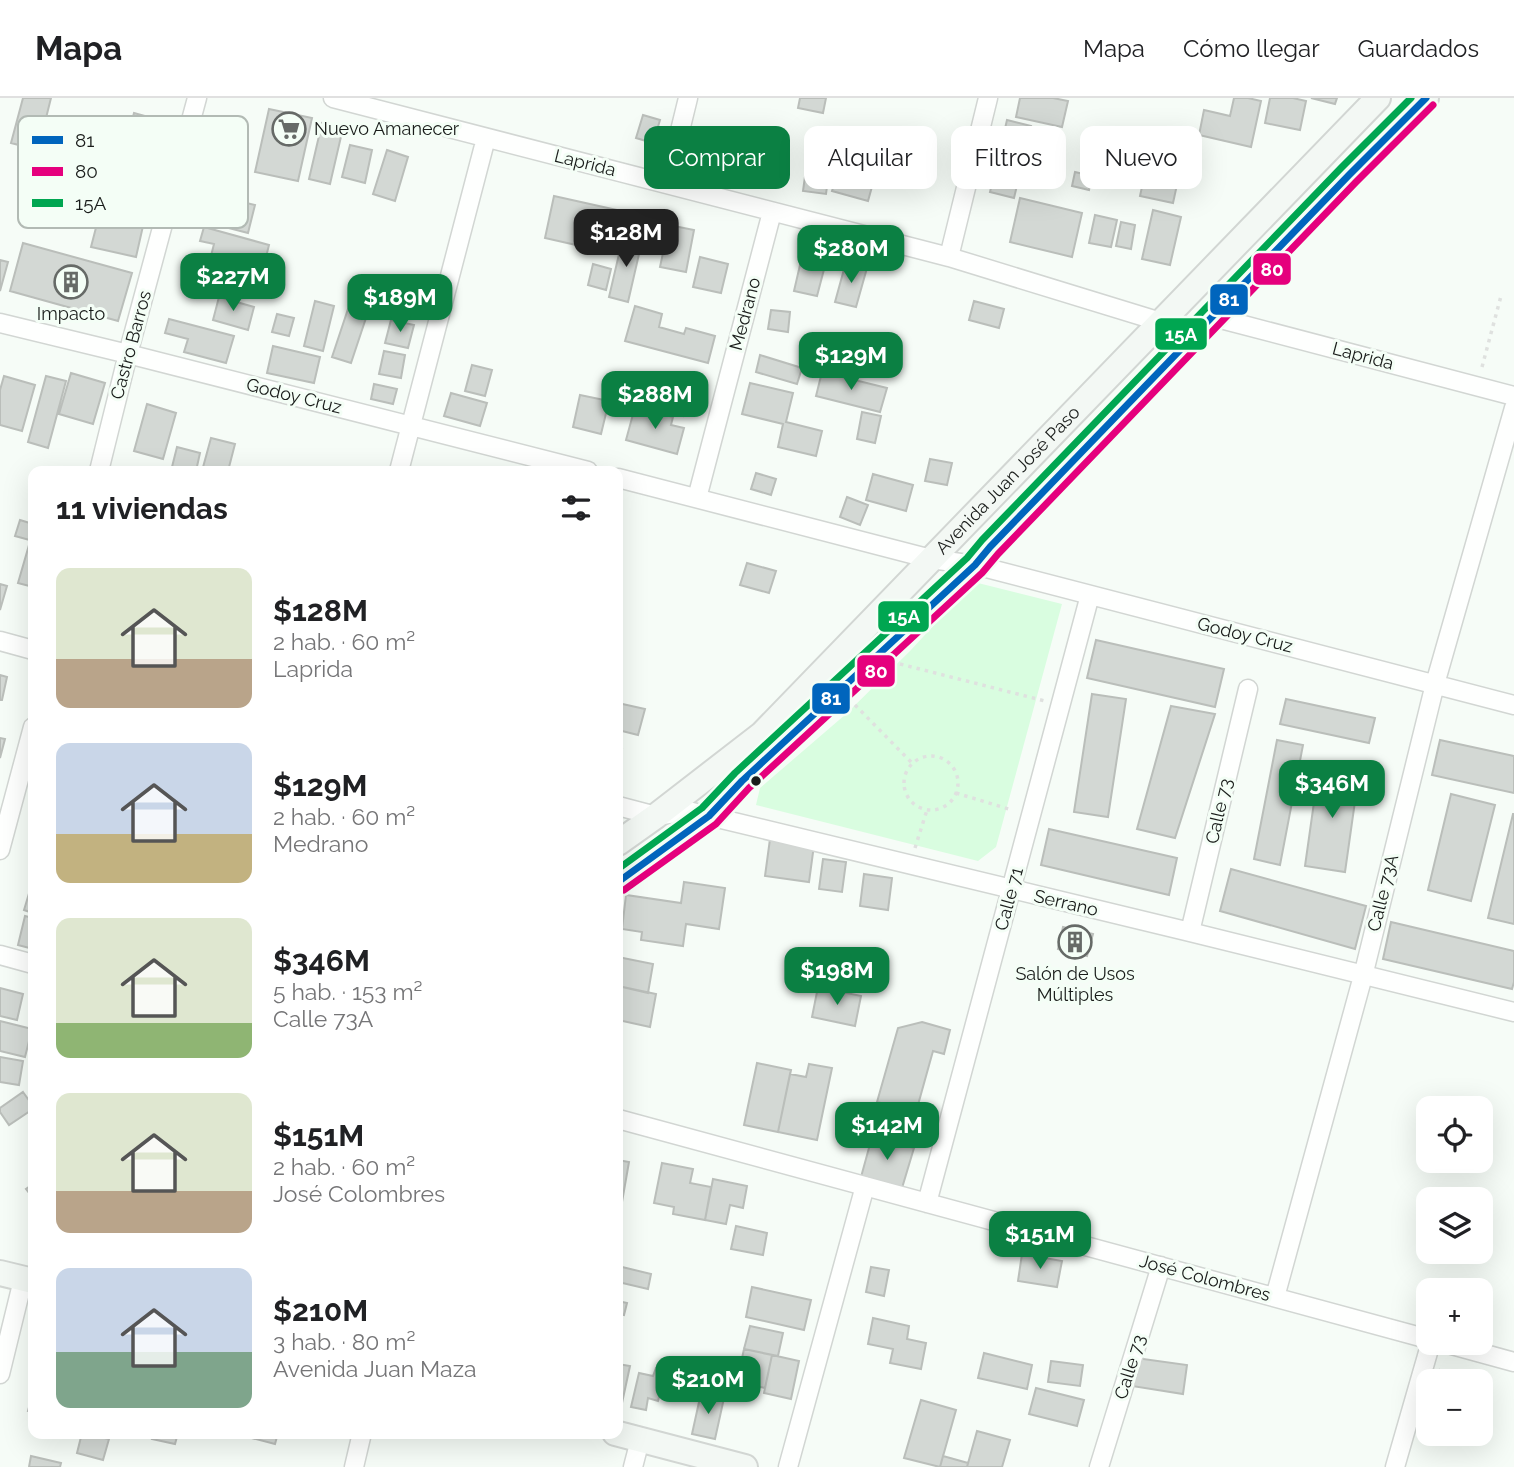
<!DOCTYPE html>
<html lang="es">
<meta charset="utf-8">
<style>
:root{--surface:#fff;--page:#f2f2f2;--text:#202124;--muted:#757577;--line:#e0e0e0;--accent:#0b8043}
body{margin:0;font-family:Raleway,sans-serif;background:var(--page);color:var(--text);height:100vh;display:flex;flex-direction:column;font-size:26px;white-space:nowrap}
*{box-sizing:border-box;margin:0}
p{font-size:23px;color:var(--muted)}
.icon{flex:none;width:38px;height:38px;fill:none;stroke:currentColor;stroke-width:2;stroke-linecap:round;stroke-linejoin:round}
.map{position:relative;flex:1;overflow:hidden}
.sheet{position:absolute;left:28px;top:368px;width:595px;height:973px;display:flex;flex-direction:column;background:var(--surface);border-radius:14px;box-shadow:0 7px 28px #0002}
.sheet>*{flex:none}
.guide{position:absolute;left:644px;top:28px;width:665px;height:63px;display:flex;gap:14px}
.controls{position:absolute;left:1416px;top:998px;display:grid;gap:14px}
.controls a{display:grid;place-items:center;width:77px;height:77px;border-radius:14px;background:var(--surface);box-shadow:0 7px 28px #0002;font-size:35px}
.price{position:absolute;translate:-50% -60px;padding:0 16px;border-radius:14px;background:var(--accent);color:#fff;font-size:23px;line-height:46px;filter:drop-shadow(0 2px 4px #0008)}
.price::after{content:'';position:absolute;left:50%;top:42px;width:21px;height:16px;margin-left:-10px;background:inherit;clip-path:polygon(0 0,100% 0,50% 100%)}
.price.selected{background:#222;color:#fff}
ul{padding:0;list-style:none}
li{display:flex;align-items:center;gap:21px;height:175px;padding:0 28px}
li span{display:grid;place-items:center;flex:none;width:196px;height:140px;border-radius:14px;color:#555}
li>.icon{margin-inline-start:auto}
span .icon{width:84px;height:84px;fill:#fffc;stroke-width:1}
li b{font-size:30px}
h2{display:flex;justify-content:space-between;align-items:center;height:84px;padding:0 28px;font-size:30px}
.chip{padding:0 24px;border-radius:14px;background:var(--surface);box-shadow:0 7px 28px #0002;font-size:24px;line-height:63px}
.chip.selected{background:var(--accent);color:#fff}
header{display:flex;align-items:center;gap:42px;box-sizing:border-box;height:98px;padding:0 35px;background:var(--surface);border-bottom:2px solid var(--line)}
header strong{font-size:33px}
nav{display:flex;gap:38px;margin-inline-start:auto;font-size:24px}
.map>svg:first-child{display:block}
.green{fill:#d9fde0}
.building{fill:#d3d8d4;stroke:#babeba;stroke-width:2}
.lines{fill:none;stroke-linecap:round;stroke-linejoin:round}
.street-casing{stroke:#d2d6d3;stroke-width:21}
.secondary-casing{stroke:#d2d6d3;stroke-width:28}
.path{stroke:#dfe1df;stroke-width:3.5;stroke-dasharray:3.5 5;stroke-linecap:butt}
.street{stroke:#fefffe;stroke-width:18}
.secondary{stroke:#f3f8f4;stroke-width:24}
.bus-1-casing{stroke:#f4fef6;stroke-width:12}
.bus-2-casing{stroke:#f4fef6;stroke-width:12}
.bus-3-casing{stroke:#f4fef6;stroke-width:12}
.bus-1{stroke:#0065bd;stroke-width:7}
.bus-2{stroke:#e5007d;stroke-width:7}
.bus-3{stroke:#00a651;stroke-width:7}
.bus-dot{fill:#191c1a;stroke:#f4fef6;stroke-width:2.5}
.labels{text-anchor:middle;stroke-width:6;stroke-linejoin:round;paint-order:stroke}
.poi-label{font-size:18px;fill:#191c1a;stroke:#f4fef6}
.street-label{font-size:18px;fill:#191c1a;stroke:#f4fef6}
.key{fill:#f4fef6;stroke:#b2bab4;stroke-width:2}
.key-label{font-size:19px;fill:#191c1a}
.line-badge{stroke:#f4fef6;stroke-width:2.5}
.badge-label{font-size:19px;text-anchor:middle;font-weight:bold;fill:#fff}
</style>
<header>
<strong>Mapa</strong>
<nav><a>Mapa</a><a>Cómo llegar</a><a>Guardados</a></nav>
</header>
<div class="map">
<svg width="1514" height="1369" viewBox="0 0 1514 1369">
<rect width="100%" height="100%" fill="#f6fcf7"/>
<path class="green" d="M974,484l88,22 -66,243 -18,14 -222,-56 4,-17 86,-74 64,-63z"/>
<path class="building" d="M23,0h28l-13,52 -27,-7z
M800,0h26l-3,15 -25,-5z
M1020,0h33l15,3 -6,26 -46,-10z
M1234,0h14l13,3 -10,46 -52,-12 5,-25 26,6z
M1270,0h23l13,3 -6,29 -35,-7z
M1311,0h26l-2,6z
M269,11l43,9 -14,63 -43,-9z
M134,15l25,7 -7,23 -24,-7z
M643,17l17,5 -7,23 -17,-5z
M1007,22l24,6 -17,72 -24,-6z
M322,25l21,5 -13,56 -21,-5z
M350,47l22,5 -7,33 -23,-6z
M387,52l21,7 -13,44 -22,-7z
M843,57l35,10 -10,36 -36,-10z
M755,58l19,5 -6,25 -19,-4z
M1029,61l15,3 -3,16 -16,-3z
M807,64l23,3 -4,29 -23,-3z
M1075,74l17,4 -3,14 -17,-4z
M1145,75l33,7 -5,23 -33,-7z
M201,94l54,13 -7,28 -54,-14z
M554,98l63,14 -10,42 -62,-14z
M1020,100l62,15 -10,44 -62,-15z
M1153,112l28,7 -11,48 -28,-6z
M1095,117l22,5 -6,27 -22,-4z
M99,118l44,10 -7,31 -45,-10z
M1121,124l14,3 -4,24 -15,-3z
M669,127l25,5 -8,42 -26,-5z
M204,129l65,18 -7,28 -52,-13 4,-16 -14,-3z
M623,139l19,4 -14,61 -19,-5z
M23,145l109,30 -14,48 -108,-30z
M803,154l24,6 -10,38 -23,-5z
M700,159l28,7 -7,29 -28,-6z
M0,162l8,2 -8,29z
M195,163l34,8 -6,25 -22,-4 2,-11 -11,-2z
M846,164l21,6 -11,39 -21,-5z
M593,166l18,5 -5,21 -18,-5z
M391,178l34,4 -4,29 -33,-4z
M219,199l35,10 -6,23 -35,-10z
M315,203l19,5 -11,45 -19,-5z
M974,203l30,8 -5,19 -30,-8z
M349,208l19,6 -17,51 -19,-6z
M635,208l27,8 -3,13 25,7 2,-6 29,8 -7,27 -83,-22z
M771,212l19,2 -2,20 -20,-3z
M277,216l17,4 -5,18 -17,-4z
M169,221l65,17 -8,27 -42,-11 4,-13 -23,-6z
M391,222l23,5 -6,23 -23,-5z
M273,248l47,11 -6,26 -47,-10z
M384,253l21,4 -4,23 -22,-4z
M760,257l42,13 -5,16 -41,-12z
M472,267l20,5 -7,26 -20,-5z
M822,274l65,16 -7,24 -64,-16z
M71,275l34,10 -12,41 -34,-10z
M640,276l51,14 -8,28 -51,-14z
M4,278l31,9 -13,46 -22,-6v-35z
M46,278l20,5 -18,67 -20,-6z
M750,285l43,10 -7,29 36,9 -6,25 -38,-9 5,-23 -41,-10z
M374,286l23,5 -4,15 -22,-5z
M451,295l36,10 -7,23 -36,-10z
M580,297l29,6 -8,33 -28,-7z
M147,306l29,9 -13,46 -29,-8z
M635,309l38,10 -2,8 13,3 -7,26 -51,-14z
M862,314l19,4 -6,27 -18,-4z
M211,340l24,6 -7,27h-26z
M177,349l23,6 -4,18h-25z
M930,361l22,4 -5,22 -22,-4z
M756,375l20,6 -5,16 -20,-6z
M873,376l40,11 -7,26 -40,-11z
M847,399l21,8 -8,20 -20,-8z
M20,422l13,4v17l-18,-5z
M29,447l4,1v41l-15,-4z
M747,465l29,8 -7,22 -29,-8z
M0,486l7,2 -7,24z
M1096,542l128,29 -9,38 -128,-29z
M0,577l7,2 -5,23h-2z
M1092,596l34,5 -18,118 -34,-5z
M1286,601l89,19 -6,25 -89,-19z
M618,605l27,6 -7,26 -20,-5z
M1171,608l44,8 -40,124 -38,-9z
M0,640l5,1 -5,19z
M1277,642l26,5 -23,120 -26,-6z
M1440,642l74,16v37l-82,-18z
M618,650l4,1 -4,28z
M1319,669l40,6 -14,99 -40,-6z
M1451,696l44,11 -24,96 -43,-11z
M1513,716h1v110l-26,-6z
M1049,731l128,29 -8,37 -128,-30z
M770,741l44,6 -5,37 -44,-6z
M823,761l23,3 -4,30 -23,-3z
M1231,771l135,37 -11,43 -135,-38z
M864,776l28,4 -4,32 -28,-4z
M33,782v33l-9,-3z
M684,784l41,6 -6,41 -33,-5 -3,22 -42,-6 1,-8 -20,-3 4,-34 55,8z
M25,818l8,2v31l-15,-4z
M1391,824l123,29v31l-2,7 -129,-30z
M1063,829l30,7 -6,22 -29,-7z
M618,859l35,7 -5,29 -30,-7z
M618,888l38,8 -6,33 -32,-7z
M818,889l43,9 -6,30 -43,-9z
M0,890l23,6 -6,26 -17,-4z
M0,923l32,8 -7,28 -25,-6z
M922,924l28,8 -6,24 -11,-3 -17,61 -39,-10 21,-74z
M0,959l23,4 -4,24 -19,-3z
M757,965l34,7 -13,62 -34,-7z
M809,966l23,4 -15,72 -39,-8 12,-58 16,3z
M23,994l10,14v3l-24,16 -9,-13v-4z
M872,1039l42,11 -12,40 -41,-11z
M618,1062l11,2 -7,40 -4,-1z
M662,1065l31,6 -3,14 21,4 -6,33 -32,-6 1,-7 -20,-4z
M713,1081l34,7 -4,22 -13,-3 -4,19 -21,-4z
M33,1086v14l-7,-9z
M736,1128l31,7 -4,22 -32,-6z
M1022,1156l40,7 -5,26 -39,-6z
M618,1168l33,8 -3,15 -30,-7z
M871,1169l18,3 -5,26 -18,-4z
M752,1189l59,13 -7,30 -58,-13z
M618,1203l9,2 -3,12 -6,-1z
M618,1216l4,1 -4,20z
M873,1220l36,8 -2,13 19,4 -5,26 -31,-6 3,-14 -25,-5z
M750,1228l33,7 -5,23 -34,-7z
M744,1251l28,6 -7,33 -28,-6z
M984,1255l48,12 -5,24 -49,-11z
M772,1257l27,6 -8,38 -27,-6z
M1136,1260l51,7 -4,29 -51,-8z
M1051,1263l32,4 -3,21 -32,-4z
M672,1264l18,1 -2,38 -19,-1z
M618,1266l12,2 -8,37 -4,-1z
M656,1270l10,2 -8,31 -10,-3 -2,12 -15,-3 8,-34 14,3z
M1440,1272l37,6 -1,5h-38z
M1036,1290l48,12 -7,26 -48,-12z
M33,1294v20l-5,-1z
M701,1295l23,5 -9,41 -23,-5z
M921,1302l35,10 -16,57 -36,-9z
M977,1333l33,9 -8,27h-35z
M82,1335l27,6 -6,21 -26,-7z
M154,1335h24l-3,11 -23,-5z
M244,1335h34l-3,11 -31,-8z
M31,1358l30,7 -1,4h-31z
M943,1358l25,7 -1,4h-27z"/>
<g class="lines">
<defs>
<path id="street" d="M333,0l616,159 212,65
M667,86l21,-86
M949,159l39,-159
M1213,219l301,79
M0,225l128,31 460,117
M99,373l29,-117 69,-256
M399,373l87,-333
M618,380l313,81 44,6 539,140
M697,400l75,-286
M0,543l33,9
M618,708l38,10 32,-5 502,121 324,80
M0,752l33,-123
M1190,834l58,-243
M0,857l33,9
M618,1021l810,220
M927,1105l163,-608
M1275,1199l88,-321 72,-292 79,-276
M1441,1244l73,20
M0,1276l23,-94
M354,1369l8,-34
M633,1369l7,-27
M788,1369l77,-281
M1099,1369l62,-201
M1395,1369l36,-125"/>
<g id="secondary">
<path id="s1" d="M618,745l38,-27 106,-82 616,-636"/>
<path d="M618,784l91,-66 33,-35 233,-216 15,-18 359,-372 77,-77"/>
<path d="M0,1175l33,8"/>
<path d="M615,1335l130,34"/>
</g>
</defs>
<use href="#street" class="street-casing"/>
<use href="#secondary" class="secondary-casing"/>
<path class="path" d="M1482,269l19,-71
M900,566l145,37
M855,607l57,58
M904 685a27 27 0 1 1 54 0a27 27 0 1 1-54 0Z
M956,695l56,17
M915,750l12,-38"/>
<use href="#street" class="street"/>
<use href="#secondary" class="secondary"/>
<defs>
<path id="bus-1" d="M618,784l91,-66 33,-35 233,-216 15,-18 359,-372 77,-77"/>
<path id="bus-2" d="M624,792l92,-66 33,-36 233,-215 16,-19 358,-372 77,-77"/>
<path id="bus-3" d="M618,771l84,-61 33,-35 232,-215 15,-18 359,-372 70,-70"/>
</defs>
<use href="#bus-1" class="bus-1-casing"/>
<use href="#bus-2" class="bus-2-casing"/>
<use href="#bus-3" class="bus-3-casing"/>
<use href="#bus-1" class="bus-1"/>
<use href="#bus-2" class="bus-2"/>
<use href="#bus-3" class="bus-3"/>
</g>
<defs>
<symbol id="supermarket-ring" viewBox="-11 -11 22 22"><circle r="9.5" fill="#f4fef6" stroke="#666a67" stroke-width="1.5"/><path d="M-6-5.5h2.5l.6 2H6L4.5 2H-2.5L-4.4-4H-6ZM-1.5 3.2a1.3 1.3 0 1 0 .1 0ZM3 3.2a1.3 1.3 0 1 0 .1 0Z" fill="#666a67"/></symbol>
<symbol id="building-ring" viewBox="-11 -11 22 22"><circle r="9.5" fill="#f4fef6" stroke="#666a67" stroke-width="1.5"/><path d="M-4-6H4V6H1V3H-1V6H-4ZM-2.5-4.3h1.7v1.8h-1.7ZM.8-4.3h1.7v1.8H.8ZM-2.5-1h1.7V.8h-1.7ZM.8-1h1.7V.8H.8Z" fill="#666a67"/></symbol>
</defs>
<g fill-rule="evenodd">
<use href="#supermarket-ring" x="270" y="12" width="38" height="38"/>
<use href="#building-ring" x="52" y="165" width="38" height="38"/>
<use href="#building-ring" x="1056" y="825" width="38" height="38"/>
</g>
<circle class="bus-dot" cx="756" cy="683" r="6"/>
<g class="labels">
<g class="poi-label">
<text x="314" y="37" text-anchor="start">Nuevo Amanecer</text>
<text x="71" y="222">Impacto</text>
<text x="1075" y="882">Salón de Usos<tspan x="1075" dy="21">Múltiples</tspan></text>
</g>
<g class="street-label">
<text transform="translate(585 65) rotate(14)" y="6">Laprida</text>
<text transform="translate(745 216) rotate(-75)" y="6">Medrano</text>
<text transform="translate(131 247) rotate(-75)" y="6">Castro Barros</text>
<text transform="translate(1363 258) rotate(15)" y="6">Laprida</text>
<text transform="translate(294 298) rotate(14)" y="6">Godoy Cruz</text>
<text dy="6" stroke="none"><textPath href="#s1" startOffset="534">Avenida Juan José Paso</textPath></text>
<text transform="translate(1245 537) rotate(14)" y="6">Godoy Cruz</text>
<text transform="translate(1219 713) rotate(-77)" y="6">Calle 73</text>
<text transform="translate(1383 795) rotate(-76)" y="6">Calle 73A</text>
<text transform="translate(1009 801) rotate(-75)" y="6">Calle 71</text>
<text transform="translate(1066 805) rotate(13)" y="6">Serrano</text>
<text transform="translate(1205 1180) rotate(15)" y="6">José Colombres</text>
<text transform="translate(1130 1269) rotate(-73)" y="6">Calle 73</text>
</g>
</g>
<rect x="18" y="18" width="230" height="112" rx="10" class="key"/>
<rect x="32" y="38" width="31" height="8" fill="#0065bd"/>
<rect x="32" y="69" width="31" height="9" fill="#e5007d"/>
<rect x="32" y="101" width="31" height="8" fill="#00a651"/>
<g class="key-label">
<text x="75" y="49">81</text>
<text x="75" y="80">80</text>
<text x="75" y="112">15A</text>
</g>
<g class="line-badge">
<rect x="1252" y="154" width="40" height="34" rx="7" fill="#e5007d"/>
<rect x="1209" y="185" width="40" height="33" rx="7" fill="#0065bd"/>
<rect x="1154" y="219" width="54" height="34" rx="7" fill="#00a651"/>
<rect x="877" y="502" width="53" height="33" rx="7" fill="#00a651"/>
<rect x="856" y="556" width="40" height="34" rx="7" fill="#e5007d"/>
<rect x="811" y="584" width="40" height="33" rx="7" fill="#0065bd"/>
</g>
<g class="badge-label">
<text x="1272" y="178">80</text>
<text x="1229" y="208">81</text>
<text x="1181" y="243">15A</text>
<text x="904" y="525">15A</text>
<text x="876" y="580">80</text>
<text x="831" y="607">81</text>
</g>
</svg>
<div class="controls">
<a><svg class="icon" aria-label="locate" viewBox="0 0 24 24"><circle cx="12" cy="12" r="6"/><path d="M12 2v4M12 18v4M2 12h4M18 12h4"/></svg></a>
<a><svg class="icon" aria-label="layers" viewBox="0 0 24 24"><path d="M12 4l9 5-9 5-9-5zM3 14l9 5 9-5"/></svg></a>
<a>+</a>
<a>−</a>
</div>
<b class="price selected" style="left:626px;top:171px">$128M</b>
<b class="price" style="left:851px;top:187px">$280M</b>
<b class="price" style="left:233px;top:215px">$227M</b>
<b class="price" style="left:400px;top:236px">$189M</b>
<b class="price" style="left:851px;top:294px">$129M</b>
<b class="price" style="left:655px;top:333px">$288M</b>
<b class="price" style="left:1332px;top:722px">$346M</b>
<b class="price" style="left:837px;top:909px">$198M</b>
<b class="price" style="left:887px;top:1064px">$142M</b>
<b class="price" style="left:1040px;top:1173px">$151M</b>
<b class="price" style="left:708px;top:1318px">$210M</b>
<div class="guide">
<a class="chip selected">Comprar</a>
<a class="chip">Alquilar</a>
<a class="chip">Filtros</a>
<a class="chip">Nuevo</a>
</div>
<section class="sheet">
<h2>11 viviendas<svg class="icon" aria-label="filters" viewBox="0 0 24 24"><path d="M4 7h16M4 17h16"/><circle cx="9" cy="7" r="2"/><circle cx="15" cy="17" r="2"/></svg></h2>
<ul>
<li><span style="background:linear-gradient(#dfe7d0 65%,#b9a48a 0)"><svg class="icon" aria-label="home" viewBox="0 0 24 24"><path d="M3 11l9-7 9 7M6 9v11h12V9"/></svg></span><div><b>$128M</b><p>2 hab. · 60 m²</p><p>Laprida</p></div></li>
<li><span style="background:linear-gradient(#c9d6e8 65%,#c2b280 0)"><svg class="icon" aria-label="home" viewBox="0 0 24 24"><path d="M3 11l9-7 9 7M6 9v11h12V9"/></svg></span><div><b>$129M</b><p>2 hab. · 60 m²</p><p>Medrano</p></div></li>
<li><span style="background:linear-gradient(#dfe7d0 75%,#8fb573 0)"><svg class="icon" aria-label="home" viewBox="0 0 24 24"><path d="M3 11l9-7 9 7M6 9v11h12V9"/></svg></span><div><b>$346M</b><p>5 hab. · 153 m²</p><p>Calle 73A</p></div></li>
<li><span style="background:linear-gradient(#dfe7d0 70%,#b9a48a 0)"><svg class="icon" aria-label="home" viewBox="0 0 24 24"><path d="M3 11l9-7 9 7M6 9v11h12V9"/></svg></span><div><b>$151M</b><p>2 hab. · 60 m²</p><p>José Colombres</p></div></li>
<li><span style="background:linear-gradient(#c9d6e8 60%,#7fa58c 0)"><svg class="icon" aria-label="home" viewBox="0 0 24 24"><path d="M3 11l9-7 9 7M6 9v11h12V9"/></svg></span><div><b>$210M</b><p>3 hab. · 80 m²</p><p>Avenida Juan Maza</p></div></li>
</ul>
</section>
</div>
